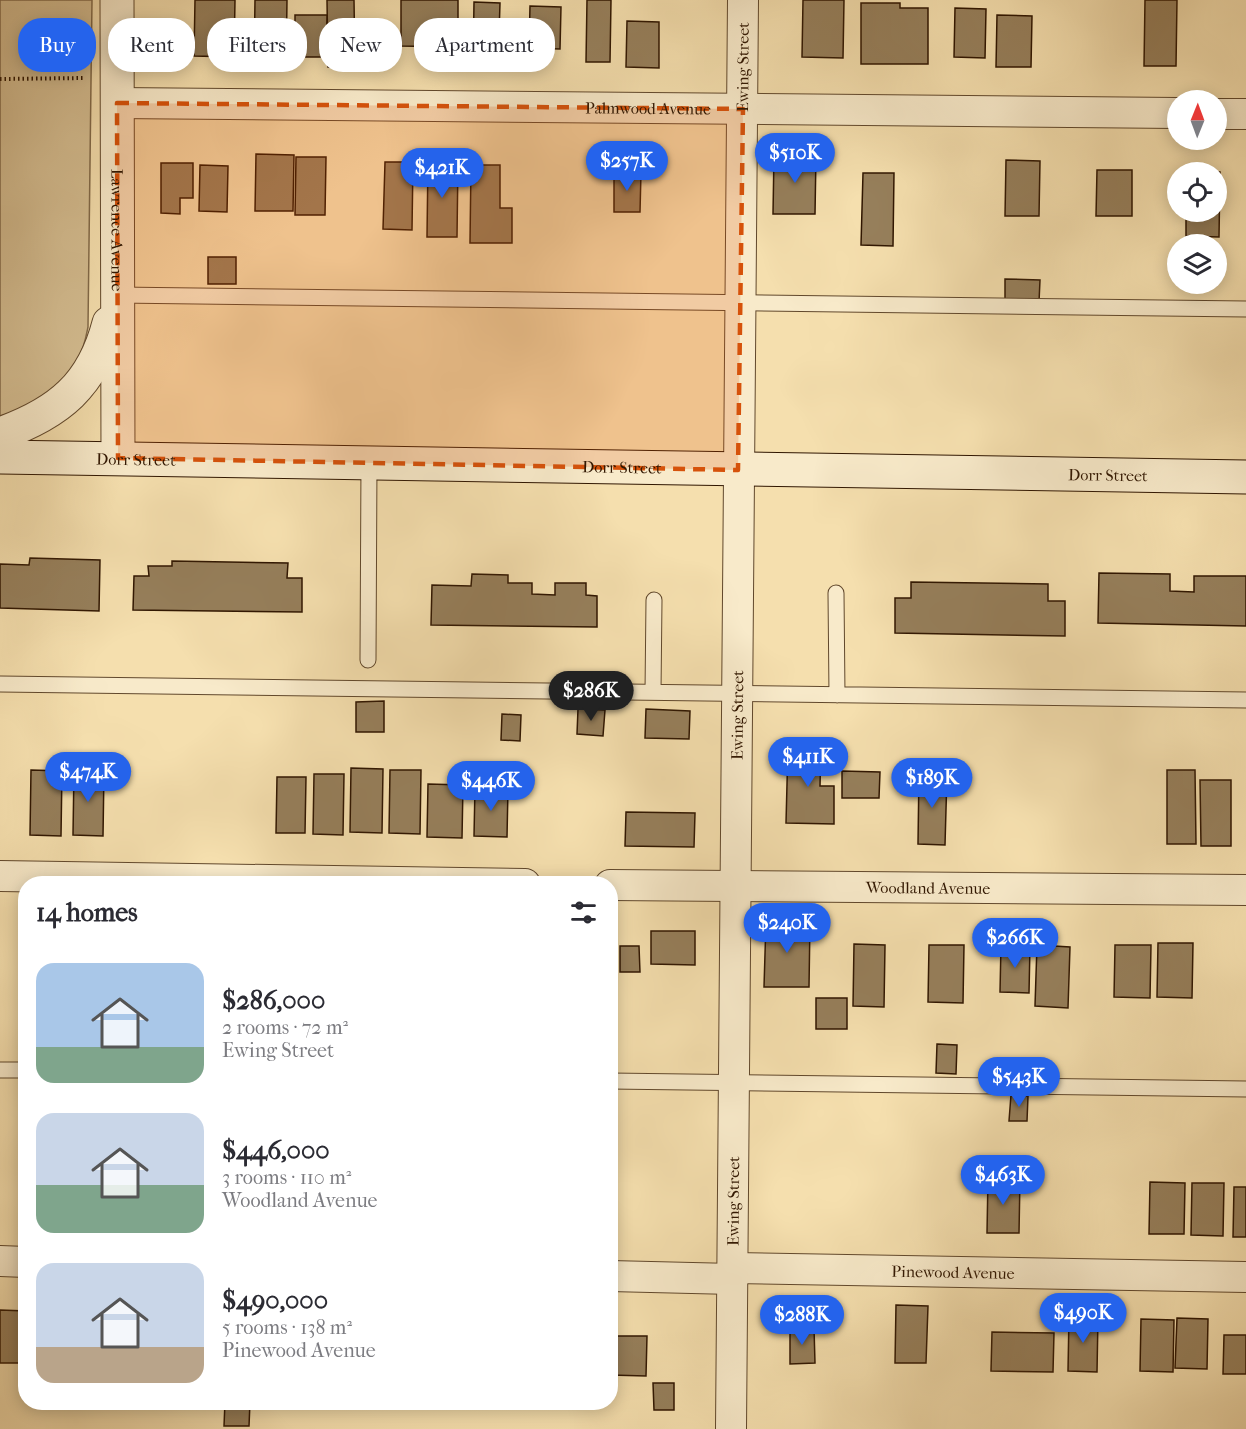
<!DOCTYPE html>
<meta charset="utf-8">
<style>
:root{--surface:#fff;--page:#f7f7f7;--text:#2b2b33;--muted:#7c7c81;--accent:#2563eb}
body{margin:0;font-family:"IM FELL French Canon",serif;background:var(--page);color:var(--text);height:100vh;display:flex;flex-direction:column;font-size:22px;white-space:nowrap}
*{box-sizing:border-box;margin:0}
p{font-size:20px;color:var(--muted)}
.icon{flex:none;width:33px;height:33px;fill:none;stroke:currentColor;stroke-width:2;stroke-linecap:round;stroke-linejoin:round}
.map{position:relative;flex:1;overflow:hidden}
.panel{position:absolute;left:18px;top:876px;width:600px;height:534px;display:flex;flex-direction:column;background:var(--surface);border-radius:24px;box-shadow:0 3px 15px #0003}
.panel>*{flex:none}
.hud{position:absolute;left:18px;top:18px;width:600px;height:54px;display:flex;gap:12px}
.needle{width:39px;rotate:1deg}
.tools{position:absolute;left:1167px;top:90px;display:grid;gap:12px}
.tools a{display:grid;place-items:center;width:60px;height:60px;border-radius:50%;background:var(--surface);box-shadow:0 3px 15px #0003;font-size:30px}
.price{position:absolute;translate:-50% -51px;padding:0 14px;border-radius:21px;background:var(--accent);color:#fff;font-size:20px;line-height:39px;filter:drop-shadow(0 2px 3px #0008)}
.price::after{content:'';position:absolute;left:50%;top:36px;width:18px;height:14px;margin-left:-9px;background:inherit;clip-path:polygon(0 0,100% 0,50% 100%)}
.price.active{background:#222;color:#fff}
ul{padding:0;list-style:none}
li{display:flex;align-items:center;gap:18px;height:150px;padding:0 18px}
li span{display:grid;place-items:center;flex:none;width:168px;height:120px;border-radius:18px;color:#555}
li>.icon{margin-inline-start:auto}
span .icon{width:72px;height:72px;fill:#fffc;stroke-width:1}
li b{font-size:26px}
h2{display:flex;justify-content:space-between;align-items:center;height:72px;padding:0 18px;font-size:26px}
.chip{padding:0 21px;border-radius:24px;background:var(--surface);box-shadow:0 3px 15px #0003;font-size:21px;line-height:54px}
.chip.active{background:var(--accent);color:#fff}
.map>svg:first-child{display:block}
.green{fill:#d4bd91;stroke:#826a49;stroke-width:1.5}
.building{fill:#967f5b;stroke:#301601;stroke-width:1.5}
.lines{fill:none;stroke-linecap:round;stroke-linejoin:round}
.service-casing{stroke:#61482c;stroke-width:17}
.minor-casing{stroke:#61482c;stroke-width:32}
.tertiary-casing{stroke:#61482c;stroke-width:35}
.secondary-casing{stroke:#301601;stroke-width:35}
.path{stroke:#301601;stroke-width:4;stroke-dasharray:1.5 3;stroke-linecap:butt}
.service{stroke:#f8eaca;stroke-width:15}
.minor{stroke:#f8eaca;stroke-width:30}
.tertiary{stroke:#f8eaca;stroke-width:33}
.secondary{stroke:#f8eaca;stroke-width:33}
.marked{fill:#d6520b;fill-opacity:0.2;stroke:#d6520b;stroke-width:4.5;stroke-dasharray:12 8;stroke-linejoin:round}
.labels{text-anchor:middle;stroke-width:5;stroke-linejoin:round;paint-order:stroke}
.street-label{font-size:16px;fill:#301601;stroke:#f8eaca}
</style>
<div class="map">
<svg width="1246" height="1429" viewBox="0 0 1246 1429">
<rect width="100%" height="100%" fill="#f5dfae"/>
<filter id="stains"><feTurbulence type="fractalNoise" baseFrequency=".00333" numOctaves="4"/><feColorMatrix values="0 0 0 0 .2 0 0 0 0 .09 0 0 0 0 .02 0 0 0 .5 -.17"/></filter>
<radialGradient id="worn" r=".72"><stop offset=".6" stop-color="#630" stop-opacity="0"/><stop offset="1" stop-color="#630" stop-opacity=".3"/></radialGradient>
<path class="green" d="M0,0h92l-4,327c-2,10 -4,22 -10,31 -15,29 -47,51 -78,58z"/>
<path class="building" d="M195,0h40l-1,57 -40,-1z
M255,0h32l-1,70 -32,-1z
M327,0h27l1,67h-27z
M401,0h57v47l-57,-1z
M587,0h24l-1,62h-24z
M803,0h41l-1,58 -41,-1z
M1145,0h32l-1,66h-32z
M474,2l26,1 -2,65h-25z
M861,3h39v5h28v56h-67z
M530,6l31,1 -1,42 -31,-1z
M955,8l31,1 -1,49 -31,-1z
M295,15h32l-1,42h-31z
M997,15l35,1 -1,51h-35z
M627,21l32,1v46l-33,-1z
M256,154l38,1 -1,56h-38z
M774,155h42l-1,59h-42z
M296,157h30l-1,58h-30z
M1006,160l34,1 -1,55h-34z
M428,161h30l-1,76h-30z
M385,162h28l-1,68 -29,-1z
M161,163h32v35h-13v16l-19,-1z
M200,165l28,1 -1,46 -28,-1z
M471,165h29v43h12v35h-42z
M1097,170h35v46h-36z
M1187,171l33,1 -1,65 -33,-1v-24h30v-40z
M614,172h27l-1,40h-26z
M863,173h31l-1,73 -32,-1z
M208,257h28v27h-28z
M1005,279l35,1 -1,22 -34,-1z
M30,558l70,2 -1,51 -99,-3v-44l29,1z
M172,561l116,2 -1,15h15v34l-169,-2 1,-34h15l-1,-10h24z
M1099,573l71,1v17l24,1v-16h52v50l-148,-3z
M472,574l36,1v8h24v11l23,1v-12h31v12l11,1v31l-166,-2 1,-40 39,1z
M911,582l137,2v17h17v35l-170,-3v-35h16z
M384,701v31h-28v-30z
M578,709l27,1 -2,26 -26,-2z
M646,709l44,2 -1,28 -44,-1z
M502,714l19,1 -1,26 -19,-1z
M788,746h33l-1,40h14v38l-48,-1z
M351,768l32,1 -1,64 -32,-1z
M31,770l31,1 -1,65 -31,-1z
M74,770l30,1 -1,65 -30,-1z
M390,770h31l-1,64 -31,-1z
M1167,770h28l1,74h-29z
M842,771l38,1 -1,26h-37z
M919,773l28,1 -2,71 -27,-1z
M314,774h30l-1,61 -30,-1z
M277,777h29l-1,56h-29z
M1200,780h31v66h-30z
M428,784l35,1 -1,53 -35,-1z
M475,787l33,1 -1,49 -33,-1z
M626,812l69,1 -1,34 -69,-1z
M766,921l44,1 -1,65h-45z
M651,931h44v34l-44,-1z
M1158,943h35l-1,55 -35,-1z
M610,944h3l-1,72h-2z
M854,944l31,1 -1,62 -31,-1z
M929,945h35l-1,58 -35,-1z
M1001,945l29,1 -1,47 -29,-1z
M1037,945l33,2 -2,61 -33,-2z
M1115,945h36l-1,53 -36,-1z
M620,946h19l1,26h-20z
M816,998h31v31h-31z
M937,1044l20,1 -1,29 -20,-1z
M1011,1095l17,1 -1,25h-18z
M988,1178h32l-1,55h-32z
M610,1180h3l-1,49h-2z
M1150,1182l35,1 -1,51h-35z
M1192,1183h32l-1,53 -32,-1z
M1234,1187h12v50h-13z
M896,1305l32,1 -2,57h-31z
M0,1310l26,1v52h-26z
M1069,1316l29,1 -1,55 -29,-1z
M1177,1318l31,1 -1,50 -32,-1z
M1141,1319l33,1 -1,52 -33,-1z
M790,1328h24l1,35 -25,1z
M992,1332l62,1 -1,39 -62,-1z
M1224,1335h22v39h-23z
M610,1336h37l-1,40 -36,-1z
M653,1383h21v27h-20z
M225,1402h25l-1,24h-25z"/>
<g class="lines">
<defs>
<path id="service" d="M117,295l1129,14
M836,593l1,102
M368,660l1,-197
M0,684l1246,16
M653,692l1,-92
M0,1070h26
M610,1081l636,8"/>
<g id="minor">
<path id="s1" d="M117,103l1061,10"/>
<path d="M1216,114h30"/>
<path d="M0,876l525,8"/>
<path id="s2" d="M610,885l636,5"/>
<path d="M0,1261l26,1"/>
<path id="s3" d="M733,1268l513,9"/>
<path d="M610,1276l123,3"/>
<path id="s4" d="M731,1429l12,-1429"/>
</g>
<g id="tertiary">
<path id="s5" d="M117,0l1,458"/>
<path d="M0,434c59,-21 93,-49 109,-111"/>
</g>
<g id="secondary">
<path id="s6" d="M0,457l1246,20"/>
</g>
</defs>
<use href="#service" class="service-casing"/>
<use href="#minor" class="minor-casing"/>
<use href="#tertiary" class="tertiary-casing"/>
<use href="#secondary" class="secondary-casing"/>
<path class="path" d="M0,79l85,-1"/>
<use href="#service" class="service"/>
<use href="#minor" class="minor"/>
<use href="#tertiary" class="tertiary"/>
<use href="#secondary" class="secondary"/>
</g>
<path class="marked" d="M117,103l626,6 -5,361 -620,-12z"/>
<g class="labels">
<g class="street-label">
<text dy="6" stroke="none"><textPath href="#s4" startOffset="1362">Ewing Street</textPath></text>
<text dy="6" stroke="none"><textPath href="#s1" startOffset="531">Palmwood Avenue</textPath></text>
<text dy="6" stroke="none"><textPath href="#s5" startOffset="230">Lawrence Avenue</textPath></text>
<text dy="6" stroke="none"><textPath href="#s6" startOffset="136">Dorr Street</textPath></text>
<text dy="6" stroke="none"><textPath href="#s6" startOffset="622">Dorr Street</textPath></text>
<text dy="6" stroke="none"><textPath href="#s6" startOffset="1108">Dorr Street</textPath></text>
<text dy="6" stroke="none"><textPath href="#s4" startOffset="714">Ewing Street</textPath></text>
<text dy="6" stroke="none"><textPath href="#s2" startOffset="318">Woodland Avenue</textPath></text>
<text dy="6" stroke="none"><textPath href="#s4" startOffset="228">Ewing Street</textPath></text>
<text dy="6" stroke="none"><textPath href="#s3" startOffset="220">Pinewood Avenue</textPath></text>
</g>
</g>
<rect width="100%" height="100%" filter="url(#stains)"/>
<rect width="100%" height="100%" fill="url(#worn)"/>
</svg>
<div class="tools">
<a><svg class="needle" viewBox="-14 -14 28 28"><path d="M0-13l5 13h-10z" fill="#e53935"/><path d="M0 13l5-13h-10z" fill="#7c7c81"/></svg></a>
<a><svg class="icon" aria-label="locate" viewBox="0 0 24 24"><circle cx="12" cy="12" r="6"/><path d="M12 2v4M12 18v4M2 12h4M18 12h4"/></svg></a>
<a><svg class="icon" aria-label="layers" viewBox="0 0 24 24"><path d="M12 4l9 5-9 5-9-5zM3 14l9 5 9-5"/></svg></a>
</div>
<b class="price" style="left:795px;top:184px">$510K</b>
<b class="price" style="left:627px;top:192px">$257K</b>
<b class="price" style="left:442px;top:199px">$421K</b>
<b class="price active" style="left:591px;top:722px">$286K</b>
<b class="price" style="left:808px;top:788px">$411K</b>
<b class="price" style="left:88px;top:803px">$474K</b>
<b class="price" style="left:932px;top:809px">$189K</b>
<b class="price" style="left:491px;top:812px">$446K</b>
<b class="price" style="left:787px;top:954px">$240K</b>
<b class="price" style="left:1015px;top:969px">$266K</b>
<b class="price" style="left:1019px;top:1108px">$543K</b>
<b class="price" style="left:1003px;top:1206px">$463K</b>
<b class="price" style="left:1083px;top:1344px">$490K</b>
<b class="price" style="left:802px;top:1346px">$288K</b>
<div class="hud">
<a class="chip active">Buy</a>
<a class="chip">Rent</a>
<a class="chip">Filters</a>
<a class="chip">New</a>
<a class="chip">Apartment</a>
</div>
<section class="panel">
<h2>14 homes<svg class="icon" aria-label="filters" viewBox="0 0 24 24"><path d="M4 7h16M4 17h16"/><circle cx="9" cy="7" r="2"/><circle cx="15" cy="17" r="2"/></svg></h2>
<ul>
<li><span style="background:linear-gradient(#a9c7e8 70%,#7fa58c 0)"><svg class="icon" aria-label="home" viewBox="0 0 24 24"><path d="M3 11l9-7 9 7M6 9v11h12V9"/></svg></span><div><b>$286,000</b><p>2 rooms · 72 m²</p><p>Ewing Street</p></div></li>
<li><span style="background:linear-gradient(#c9d6e8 60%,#7fa58c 0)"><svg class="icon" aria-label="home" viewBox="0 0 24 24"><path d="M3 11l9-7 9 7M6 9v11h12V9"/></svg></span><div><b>$446,000</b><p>3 rooms · 110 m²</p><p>Woodland Avenue</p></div></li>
<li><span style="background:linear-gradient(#c9d6e8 70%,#b9a48a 0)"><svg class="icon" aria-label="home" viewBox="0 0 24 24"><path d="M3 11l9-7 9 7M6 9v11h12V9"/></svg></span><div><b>$490,000</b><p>5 rooms · 138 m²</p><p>Pinewood Avenue</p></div></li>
</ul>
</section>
</div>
